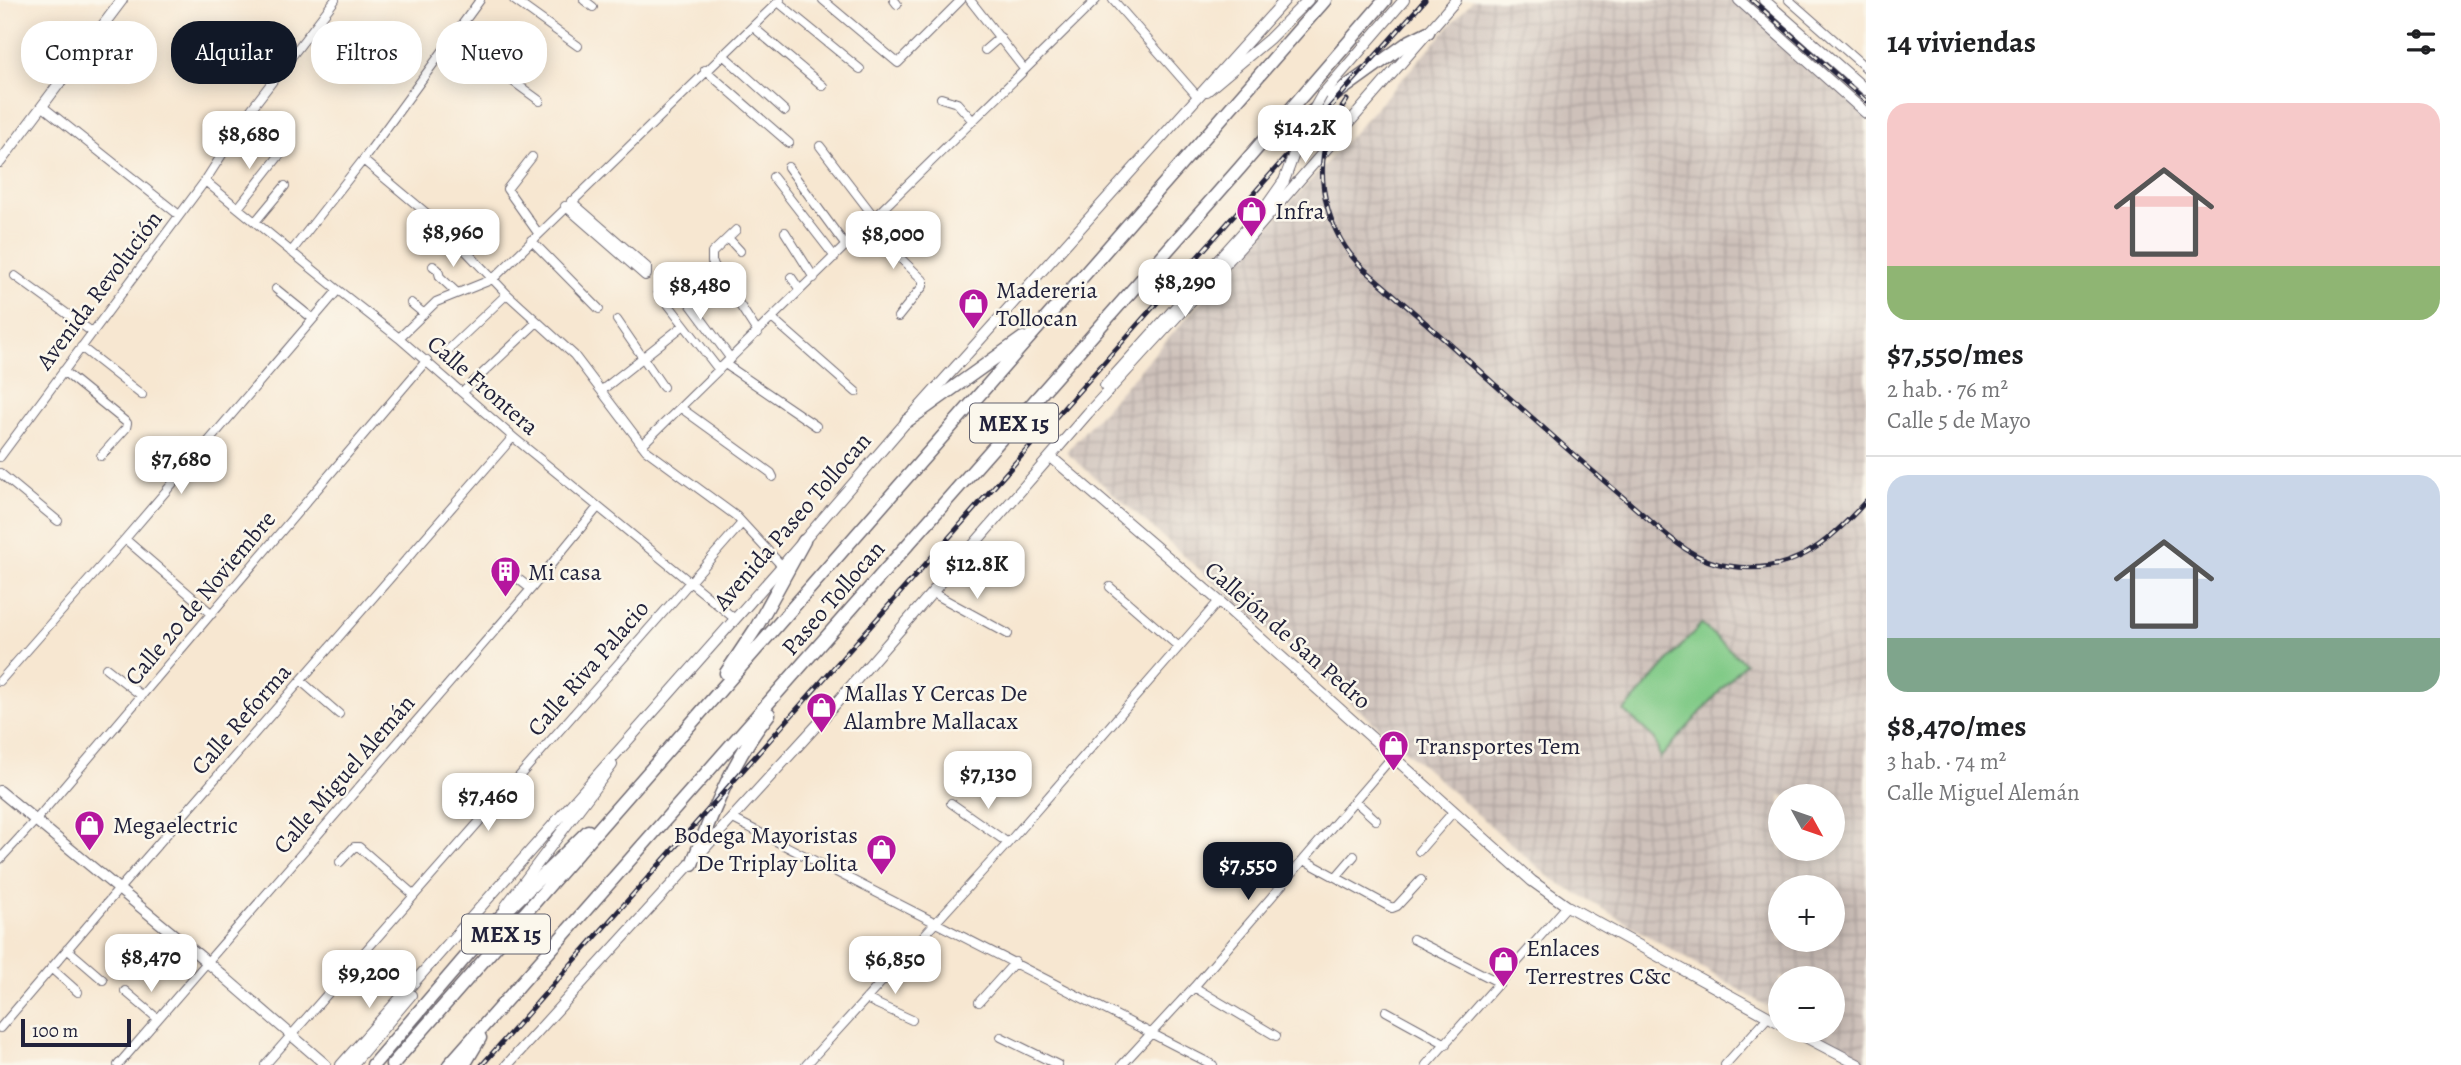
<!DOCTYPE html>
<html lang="es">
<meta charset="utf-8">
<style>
:root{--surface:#fff;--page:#f6f6f6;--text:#202124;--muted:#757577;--line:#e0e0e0;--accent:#111827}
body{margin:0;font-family:Alegreya,serif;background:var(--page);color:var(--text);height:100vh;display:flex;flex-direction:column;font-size:26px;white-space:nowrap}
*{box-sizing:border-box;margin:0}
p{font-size:23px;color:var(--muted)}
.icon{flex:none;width:38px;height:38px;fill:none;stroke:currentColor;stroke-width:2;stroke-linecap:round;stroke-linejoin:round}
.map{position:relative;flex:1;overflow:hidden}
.details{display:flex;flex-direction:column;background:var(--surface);width:595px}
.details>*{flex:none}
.guide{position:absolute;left:21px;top:21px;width:665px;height:63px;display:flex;gap:14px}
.needle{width:46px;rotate:130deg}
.controls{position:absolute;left:1768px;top:784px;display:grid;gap:14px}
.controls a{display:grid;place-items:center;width:77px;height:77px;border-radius:50%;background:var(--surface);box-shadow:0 4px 18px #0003;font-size:35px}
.scale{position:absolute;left:21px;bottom:18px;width:110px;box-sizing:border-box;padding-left:7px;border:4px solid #22223b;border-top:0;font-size:19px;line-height:24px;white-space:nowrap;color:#22223b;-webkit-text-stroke:5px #fbf7ec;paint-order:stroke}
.price{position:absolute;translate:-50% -60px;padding:0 16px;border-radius:14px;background:#fff;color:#222;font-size:23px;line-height:46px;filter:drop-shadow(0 2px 4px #0008)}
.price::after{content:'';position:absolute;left:50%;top:42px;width:21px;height:16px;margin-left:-10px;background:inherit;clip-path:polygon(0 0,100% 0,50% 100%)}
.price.selected{background:var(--accent);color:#fff}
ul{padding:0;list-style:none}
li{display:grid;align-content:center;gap:14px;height:371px;padding:0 21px}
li+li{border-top:2px solid var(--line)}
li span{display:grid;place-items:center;height:217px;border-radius:21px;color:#555}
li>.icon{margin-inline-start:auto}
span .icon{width:126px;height:126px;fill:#fffc;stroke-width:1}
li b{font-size:30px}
h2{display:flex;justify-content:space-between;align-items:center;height:84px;padding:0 21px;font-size:30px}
.tag{padding:0 24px;border-radius:28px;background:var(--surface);box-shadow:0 4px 18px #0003;font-size:24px;line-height:63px}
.tag.selected{background:var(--accent);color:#fff}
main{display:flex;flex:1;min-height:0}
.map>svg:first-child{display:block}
.industrial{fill:url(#industrial-grid);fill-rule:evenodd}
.green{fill:#81ca87;stroke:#527661;stroke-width:2}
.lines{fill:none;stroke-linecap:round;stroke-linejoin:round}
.minor-casing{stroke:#6d6770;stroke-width:10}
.major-casing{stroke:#6d6770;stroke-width:12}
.highway-casing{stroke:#6d6770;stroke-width:15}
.minor{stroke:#fff;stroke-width:8}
.major{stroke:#fff;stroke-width:10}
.highway{stroke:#fff;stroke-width:12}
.rail-casing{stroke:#22223b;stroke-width:5}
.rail{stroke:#fbf7ec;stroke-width:2.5;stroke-dasharray:8;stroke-linecap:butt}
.major-bridge-casing{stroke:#6d6770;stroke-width:12;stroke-linecap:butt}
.major-bridge{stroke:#fff;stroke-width:10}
.labels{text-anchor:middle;stroke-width:5;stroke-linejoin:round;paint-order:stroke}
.shield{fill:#fbf7ec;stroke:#636270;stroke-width:2}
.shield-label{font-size:23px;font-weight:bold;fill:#22223b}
.poi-label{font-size:24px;fill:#22223b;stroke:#fbf7ec;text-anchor:start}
.street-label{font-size:24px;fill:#22223b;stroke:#fbf7ec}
</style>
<main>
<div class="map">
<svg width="1866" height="1065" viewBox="0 0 1866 1065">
<defs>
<pattern id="industrial-grid" width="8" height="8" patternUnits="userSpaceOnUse" patternTransform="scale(1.75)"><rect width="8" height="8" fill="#cec1ba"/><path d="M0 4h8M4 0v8" fill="none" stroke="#b1a6a1"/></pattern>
</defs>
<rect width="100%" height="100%" fill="#fbf7ec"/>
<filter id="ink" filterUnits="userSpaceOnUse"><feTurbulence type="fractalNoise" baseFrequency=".0143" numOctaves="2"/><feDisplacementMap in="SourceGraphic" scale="14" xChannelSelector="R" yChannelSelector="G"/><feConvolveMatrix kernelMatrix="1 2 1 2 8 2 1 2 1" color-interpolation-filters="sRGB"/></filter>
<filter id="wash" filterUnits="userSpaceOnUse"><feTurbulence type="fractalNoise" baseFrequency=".00686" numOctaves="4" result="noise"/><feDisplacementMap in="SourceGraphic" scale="28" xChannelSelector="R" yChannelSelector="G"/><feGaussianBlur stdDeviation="1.57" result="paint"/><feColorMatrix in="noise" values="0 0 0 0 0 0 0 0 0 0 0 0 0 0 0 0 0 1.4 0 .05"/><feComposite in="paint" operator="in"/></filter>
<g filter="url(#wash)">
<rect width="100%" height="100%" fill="#f7e7d1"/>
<path class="industrial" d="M1473,0h265l128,102v963l-59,-34h25v-53h-52v36l-231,-137 -483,-425zM1780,796h52v53h-52zM1780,887h52v53h-52z"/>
<path class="green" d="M1701,624l44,39 -85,95 -5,-19 -31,-28z"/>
</g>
<g filter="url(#ink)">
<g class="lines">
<defs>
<path id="minor" d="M514,0l64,46
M584,0l9,7
M823,0l75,63 63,-63
M894,0l3,4
M970,0l54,69
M1113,0l85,97
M1789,0l77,68
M778,2l82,67
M753,27l70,59
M452,37l88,64
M985,50l15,-13
M722,54l63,57
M705,70l84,73
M941,98l16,5 16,18
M42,106l137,109
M820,146l55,72
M532,157l-25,32 31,44
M363,160l80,67 64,67 67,61 72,95 90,66 46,50
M788,167l58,79
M773,177l62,80
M205,181l133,109 61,48 114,99 222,182
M565,206l80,70 2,-1v-8l-76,-66
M238,208l44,-56
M255,222l30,-36
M867,226l56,54v6l-25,31
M736,230l-24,23v9l46,71
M785,232l29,46
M728,238l12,13
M531,240l68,69
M291,252l72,-92 117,-160
M433,266l5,4 2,7 16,15
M15,276l77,56
M791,277l9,13
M674,282l57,77
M276,289l37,30
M658,291l61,79
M411,303l12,10
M773,319l83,73
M617,320l46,67
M399,338l37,-36 57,-23 287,-279
M81,347l61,48
M445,353l62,-59
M725,364l91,62
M63,371l64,52 -1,5 -25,28
M602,390l82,-65
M463,392l74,-70
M681,408l90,65 2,4
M642,445l454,-445
M0,457l205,-276 47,-73 83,-108
M0,473l58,48
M125,539l87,75
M499,564l32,25
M1110,587l69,60
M933,593l75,41
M106,668l36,28
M0,681l125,-142 213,-249
M301,681l38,33
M1355,801l21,19
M951,803l57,40
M733,819l480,246
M1419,851l35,-40
M0,859l35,-38 392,-461
M1304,860l88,48 5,-2 24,-26
M340,862l14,-15h5l55,48
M1336,877l18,-21
M1413,939l87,44
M67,949l36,31
M51,968l27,24
M1194,987l82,49
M125,991l33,28
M866,999l46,21
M979,1002l36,-40
M1386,1011l60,33
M0,1028l119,-139 394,-452
M1001,1037l57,28
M118,1065l413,-476 67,-82
M265,1065l477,-542
M806,1065l202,-222 211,-242
M1122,1065l72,-78 199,-231
M1426,1065l141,-159
M1725,1065l43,-48"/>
<path id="major" d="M1739,0l127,113
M1764,0l102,90
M1207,91l62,-52 39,-39
M1322,95l82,-95
M0,162l122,-162
M1105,386l160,-178 19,-27
M1051,457l168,144 313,280 35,25 213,117
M0,791l207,171 119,103
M505,907l107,-142
M1794,1031l65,34
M341,1065l441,-499 125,-145 378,-421
M352,1065l59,-70
M507,1065l311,-341 270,-311 160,-174 208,-239"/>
<path id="highway" d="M1268,143l142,-102 18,-9
M907,421l116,-83
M726,673l30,-45 48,-87
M692,864c21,-52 41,-106 77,-150
M373,1065l126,-147 89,-87
M392,1065l933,-1065
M449,1065l790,-896 146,-169
M464,1065l16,-27"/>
</defs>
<use href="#minor" class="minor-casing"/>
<use href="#major" class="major-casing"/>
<use href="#highway" class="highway-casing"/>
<use href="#minor" class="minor"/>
<use href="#major" class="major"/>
<use href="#highway" class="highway"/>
<defs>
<path id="rail" d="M1752,0l114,101
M1347,100c-8,12 -16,24 -20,38 -13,45 3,100 37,131 62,53 122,108 183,162 31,28 62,54 93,81 27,23 52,49 89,54 61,10 99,-22 137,-65
M482,1065l943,-1065"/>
</defs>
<use href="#rail" class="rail-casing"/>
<use href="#rail" class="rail"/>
<defs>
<path id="major-bridge" d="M1284,181l19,-52 19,-34"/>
</defs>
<use href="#major-bridge" class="major-bridge-casing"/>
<use href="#major-bridge" class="major-bridge"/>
</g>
</g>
<defs>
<symbol id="shop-pin" viewBox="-11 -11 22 30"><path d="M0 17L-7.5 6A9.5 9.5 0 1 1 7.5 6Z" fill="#b5179e" stroke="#fbf7ec"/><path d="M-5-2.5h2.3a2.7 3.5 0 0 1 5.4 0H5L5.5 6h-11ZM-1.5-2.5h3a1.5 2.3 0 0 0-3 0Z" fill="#fff"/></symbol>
<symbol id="building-pin" viewBox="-11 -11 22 30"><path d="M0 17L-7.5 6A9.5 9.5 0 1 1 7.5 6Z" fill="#b5179e" stroke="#fbf7ec"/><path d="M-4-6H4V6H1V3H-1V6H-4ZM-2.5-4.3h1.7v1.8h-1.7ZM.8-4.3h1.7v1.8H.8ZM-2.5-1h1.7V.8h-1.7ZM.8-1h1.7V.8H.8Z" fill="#fff"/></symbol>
</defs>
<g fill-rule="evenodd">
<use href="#shop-pin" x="1234" y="194" width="35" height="47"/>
<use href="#shop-pin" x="956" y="286" width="35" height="47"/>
<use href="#building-pin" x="488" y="554" width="35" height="47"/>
<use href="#shop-pin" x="804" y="690" width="35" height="47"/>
<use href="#shop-pin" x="1376" y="728" width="35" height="47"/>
<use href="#shop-pin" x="72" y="808" width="35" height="47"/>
<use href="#shop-pin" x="864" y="832" width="35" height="47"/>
<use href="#shop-pin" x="1486" y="944" width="35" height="47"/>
</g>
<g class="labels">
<g class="shield">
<rect x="970" y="403.5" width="88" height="39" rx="5"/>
<rect x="462" y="914.5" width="88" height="39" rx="5"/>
</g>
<g class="shield-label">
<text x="1014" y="431">MEX 15</text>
<text x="506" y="942">MEX 15</text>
</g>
<g class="poi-label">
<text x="1275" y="219">Infra</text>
<text x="996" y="298">Madereria<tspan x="996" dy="28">Tollocan</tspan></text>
<text x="528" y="580">Mi casa</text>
<text x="844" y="701">Mallas Y Cercas De<tspan x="844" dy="28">Alambre Mallacax</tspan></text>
<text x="1416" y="754">Transportes Tem</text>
<text x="113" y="833">Megaelectric</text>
<text x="858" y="843" text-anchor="end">Bodega Mayoristas<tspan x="858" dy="28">De Triplay Lolita</tspan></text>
<text x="1526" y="956">Enlaces<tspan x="1526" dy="28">Terrestres C&amp;c</tspan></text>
</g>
<g class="street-label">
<text transform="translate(99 290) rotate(-53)" y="8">Avenida Revolución</text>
<text transform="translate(483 385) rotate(41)" y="8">Calle Frontera</text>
<text transform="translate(792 521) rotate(-49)" y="8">Avenida Paseo Tollocan</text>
<text transform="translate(200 598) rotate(-50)" y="8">Calle 20 de Noviembre</text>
<text transform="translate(833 598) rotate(-49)" y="8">Paseo Tollocan</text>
<text transform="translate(1288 635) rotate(41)" y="8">Callejón de San Pedro</text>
<text transform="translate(588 668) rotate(-49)" y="8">Calle Riva Palacio</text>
<text transform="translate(241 719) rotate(-49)" y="8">Calle Reforma</text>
<text transform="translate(344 774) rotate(-49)" y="8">Calle Miguel Alemán</text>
</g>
</g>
</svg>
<div class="controls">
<a><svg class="needle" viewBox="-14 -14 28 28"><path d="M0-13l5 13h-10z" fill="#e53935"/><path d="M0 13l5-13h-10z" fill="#757577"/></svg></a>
<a>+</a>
<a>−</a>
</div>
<div class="scale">100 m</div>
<b class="price" style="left:1305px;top:165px">$14.2K</b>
<b class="price" style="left:249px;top:171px">$8,680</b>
<b class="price" style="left:453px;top:269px">$8,960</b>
<b class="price" style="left:893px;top:271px">$8,000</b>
<b class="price" style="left:1185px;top:319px">$8,290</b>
<b class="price" style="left:700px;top:322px">$8,480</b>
<b class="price" style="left:181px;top:496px">$7,680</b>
<b class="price" style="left:977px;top:601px">$12.8K</b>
<b class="price" style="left:988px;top:811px">$7,130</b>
<b class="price" style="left:488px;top:833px">$7,460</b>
<b class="price selected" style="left:1248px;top:902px">$7,550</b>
<b class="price" style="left:151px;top:994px">$8,470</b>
<b class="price" style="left:895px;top:996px">$6,850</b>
<b class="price" style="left:369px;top:1010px">$9,200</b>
<div class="guide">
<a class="tag">Comprar</a>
<a class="tag selected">Alquilar</a>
<a class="tag">Filtros</a>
<a class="tag">Nuevo</a>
</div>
</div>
<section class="details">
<h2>14 viviendas<svg class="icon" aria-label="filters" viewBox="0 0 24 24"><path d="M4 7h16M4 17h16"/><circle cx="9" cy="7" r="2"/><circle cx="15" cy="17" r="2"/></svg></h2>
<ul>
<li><span style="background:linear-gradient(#f6c9c9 75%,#8fb573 0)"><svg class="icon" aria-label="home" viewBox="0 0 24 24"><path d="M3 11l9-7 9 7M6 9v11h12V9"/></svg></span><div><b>$7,550/mes</b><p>2 hab. · 76 m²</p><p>Calle 5 de Mayo</p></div></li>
<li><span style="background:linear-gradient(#c9d6e8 75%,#7fa58c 0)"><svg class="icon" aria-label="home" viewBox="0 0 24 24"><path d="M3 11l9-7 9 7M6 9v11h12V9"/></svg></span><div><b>$8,470/mes</b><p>3 hab. · 74 m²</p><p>Calle Miguel Alemán</p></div></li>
</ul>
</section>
</main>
